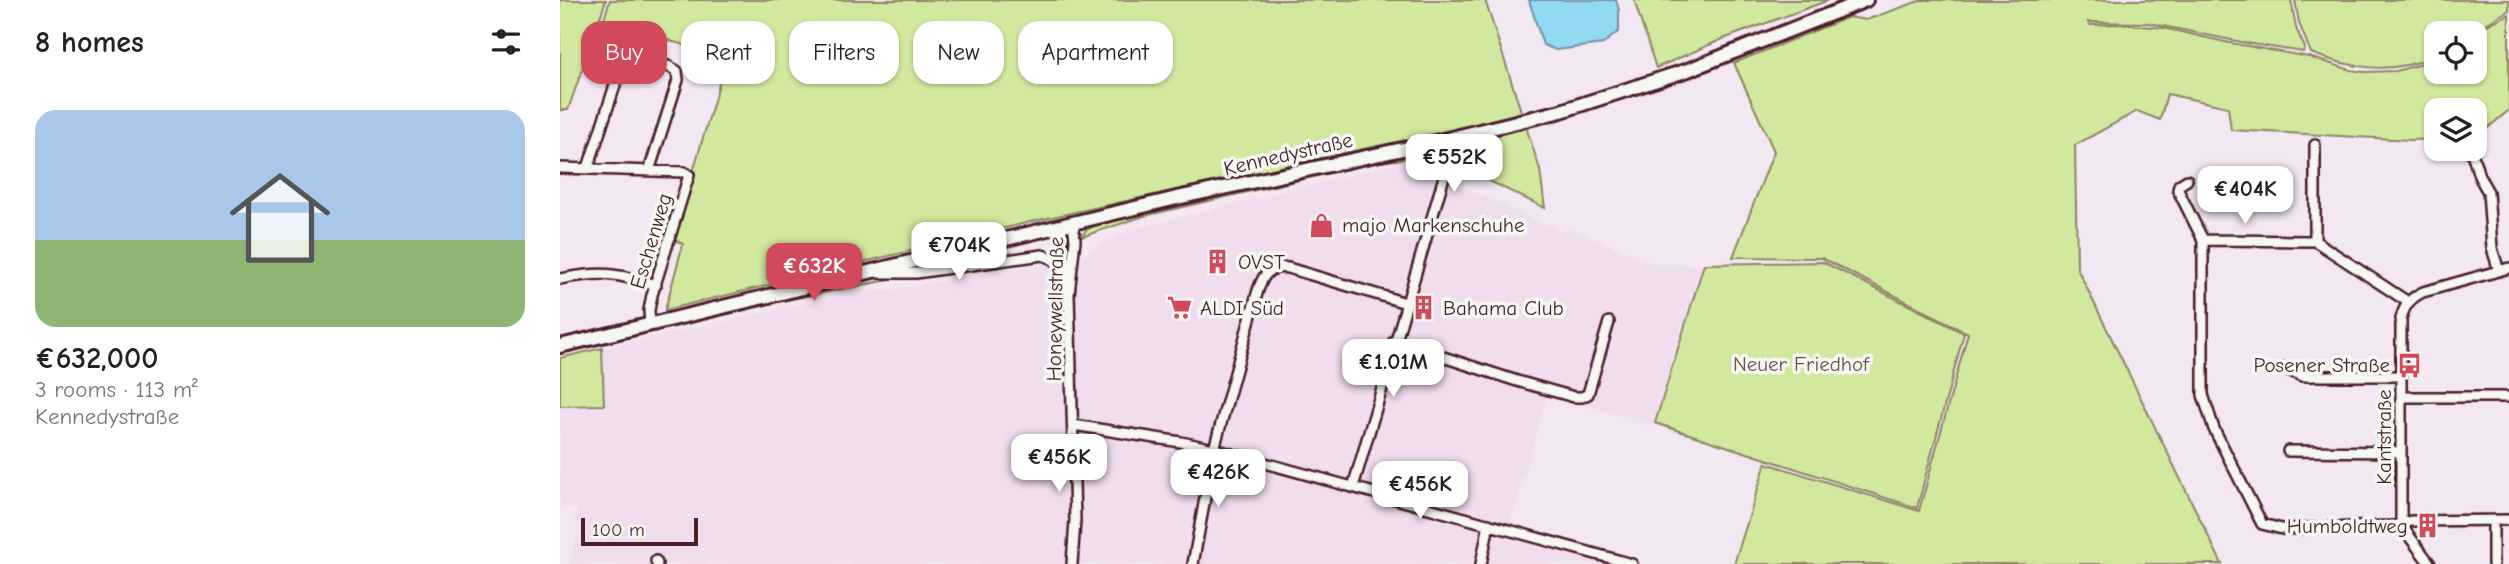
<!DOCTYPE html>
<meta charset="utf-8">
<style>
:root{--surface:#fff;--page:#f6f6f6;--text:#222;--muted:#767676;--line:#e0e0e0;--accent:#d1495b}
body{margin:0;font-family:"Comic Neue",sans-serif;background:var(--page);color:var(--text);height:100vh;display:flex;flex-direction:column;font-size:26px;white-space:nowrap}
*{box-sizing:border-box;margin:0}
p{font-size:23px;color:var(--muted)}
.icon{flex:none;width:38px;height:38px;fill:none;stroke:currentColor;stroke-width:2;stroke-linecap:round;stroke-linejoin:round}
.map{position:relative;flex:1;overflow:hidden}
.sheet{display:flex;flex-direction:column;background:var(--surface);width:560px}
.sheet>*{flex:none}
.guide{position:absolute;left:21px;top:21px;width:665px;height:63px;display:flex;gap:14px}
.controls{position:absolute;left:1864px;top:21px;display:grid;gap:14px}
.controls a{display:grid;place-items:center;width:63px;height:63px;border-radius:14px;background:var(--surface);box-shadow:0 2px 5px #0004;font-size:35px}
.scale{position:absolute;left:21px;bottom:18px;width:117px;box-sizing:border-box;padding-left:7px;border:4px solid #4a1f2b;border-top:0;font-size:19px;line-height:24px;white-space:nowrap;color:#4a1f2b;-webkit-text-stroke:5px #f6f6f2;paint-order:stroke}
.price{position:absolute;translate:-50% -60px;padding:0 16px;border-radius:14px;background:#fff;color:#222;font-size:23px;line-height:46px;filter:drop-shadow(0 2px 4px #0008)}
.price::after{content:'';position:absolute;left:50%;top:42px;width:21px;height:16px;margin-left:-10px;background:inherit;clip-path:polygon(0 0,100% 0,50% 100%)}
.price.on{background:var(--accent);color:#fff}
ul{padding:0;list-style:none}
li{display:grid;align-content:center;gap:14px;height:371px;padding:0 35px}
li+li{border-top:2px solid var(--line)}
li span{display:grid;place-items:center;height:217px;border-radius:21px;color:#555}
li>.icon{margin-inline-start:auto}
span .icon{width:126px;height:126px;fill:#fffc;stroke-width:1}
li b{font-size:30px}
h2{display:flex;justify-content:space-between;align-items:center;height:84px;padding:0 35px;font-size:30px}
.chip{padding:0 24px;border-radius:21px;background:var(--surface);box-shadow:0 2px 5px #0004;font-size:24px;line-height:63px}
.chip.on{background:var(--accent);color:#fff}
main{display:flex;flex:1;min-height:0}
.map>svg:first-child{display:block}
.built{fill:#f1ddf0}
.green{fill:#d1e99e;stroke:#8e8464;stroke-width:2}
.water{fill:#92d9f4;stroke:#758fa4;stroke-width:2}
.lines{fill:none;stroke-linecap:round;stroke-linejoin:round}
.minor-casing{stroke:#4a1f2b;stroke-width:14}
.secondary-casing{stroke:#4a1f2b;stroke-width:18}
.minor{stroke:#f6f6f2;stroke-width:9}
.secondary{stroke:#f6f6f2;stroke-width:12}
.labels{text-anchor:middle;stroke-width:7;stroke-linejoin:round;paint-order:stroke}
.street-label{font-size:21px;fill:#4a1f2b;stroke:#f6f6f2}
.poi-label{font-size:21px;fill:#4a1f2b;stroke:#f6f6f2;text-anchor:start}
.park-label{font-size:21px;fill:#6c5248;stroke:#f6f6f2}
</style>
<main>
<section class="sheet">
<h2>8 homes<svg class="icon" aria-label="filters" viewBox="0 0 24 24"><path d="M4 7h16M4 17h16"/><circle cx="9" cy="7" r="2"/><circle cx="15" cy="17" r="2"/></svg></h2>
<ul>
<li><span style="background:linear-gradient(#a9c7e8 60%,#8fb573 0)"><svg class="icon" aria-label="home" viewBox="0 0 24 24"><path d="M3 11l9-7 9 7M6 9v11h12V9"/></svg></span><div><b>€632,000</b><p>3 rooms · 113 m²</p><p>Kennedystraße</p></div></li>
</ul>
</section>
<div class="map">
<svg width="1949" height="564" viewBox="0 0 1949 564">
<rect width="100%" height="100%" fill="#f3e7f1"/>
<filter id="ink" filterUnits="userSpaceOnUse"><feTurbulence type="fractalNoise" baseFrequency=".0143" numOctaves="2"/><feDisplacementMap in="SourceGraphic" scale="14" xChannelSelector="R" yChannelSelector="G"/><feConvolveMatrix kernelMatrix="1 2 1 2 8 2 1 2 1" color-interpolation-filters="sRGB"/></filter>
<g filter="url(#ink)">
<path class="built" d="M855,159l39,18 -1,6 113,50 2,-5 88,36 46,1 -49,161 -105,-32 -41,139 110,31h-1047l8,-38 -3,-7 2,-9 -17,-3v-101l44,-1 -2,-57 206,-45 274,-45 17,-14 35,-15z"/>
<path class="green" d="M0,0h46l-38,110h-8z
M50,0h875l55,170 5,38 -109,-53 -63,8 -229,53 -63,21 5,-7 10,-5 279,-65 21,-1 35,-7 -25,-12 -372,81 -369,89 18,-66 -10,-5 54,-182 -124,-35z
M1074,0h195l-106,39 -67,29z
M1362,0h369l5,28 9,20 -2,4 -57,-9 -97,-20 -61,-1 2,3 32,-1 41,4 67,15 79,14 42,13 13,2 32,-1 40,-11v12h38l1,-37 14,-11 20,-10v96l-26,22 -8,3 -1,-25h-38v29l-25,1 -180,-10 -3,-23 -61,-13 -7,26 -23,-9 -62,34 2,123 145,296h-488l32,-101 153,48 49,-178 -146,-75 -89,-1 41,-106 -40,-88 115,-46 17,3z
M1735,0h214v10l-38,23h-35v23c-43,18 -82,14 -125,-3l-12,-30z
M1263,262l141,71 -47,175 -262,-85 49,-159z
M329,280l-107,21 -222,53v-4l248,-57z
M42,348l2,57 -44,1v-48z"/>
<path class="water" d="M969,0h87l3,10v21l-16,13 -47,6 -13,-5z"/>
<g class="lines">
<defs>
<path id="minor" d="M1755,145v96
M859,147l21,6 7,11
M1911,149l8,27 9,16 4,56 7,23
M0,168l124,4 5,3 -37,120 -3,15 1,15
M28,168l32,-98 6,-5 6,-1 36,2 9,5 1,9 -29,91
M1627,180l-8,5 -1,5 25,50v155l11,34 48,95 20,5 109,-3 20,-5 98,-1
M501,225l3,47
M1643,240l112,1 93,61
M319,273h37l126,-18c18,4 22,17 25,34
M0,279c41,-8 56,-6 96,6
M834,341l123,40 57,16h8l6,-3 21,-72
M1724,368l18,8h99
M1841,397h108
M513,425l108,17 33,7 418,115
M1728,451l113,1
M793,487l103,-351
M1933,521v43
M96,561l1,3
M512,564l3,-44 -6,-226 6,-54 -2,-18
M633,564l21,-115 42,-152c5,-18 10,-32 32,-29l118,35
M921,564l8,-40
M1870,564l-29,-39v-206c3,-13 9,-21 22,-27l86,-24"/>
<path id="secondary" d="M0,346l617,-148 258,-56 126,-31 127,-41 178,-70"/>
</defs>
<use href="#minor" class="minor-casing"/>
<use href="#secondary" class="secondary-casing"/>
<use href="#minor" class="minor"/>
<use href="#secondary" class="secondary"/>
</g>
</g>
<defs>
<symbol id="shop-bare" viewBox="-9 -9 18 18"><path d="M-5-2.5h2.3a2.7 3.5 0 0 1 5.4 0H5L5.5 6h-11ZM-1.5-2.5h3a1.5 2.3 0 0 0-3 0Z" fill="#d1495b" stroke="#f6f6f2" stroke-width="2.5" paint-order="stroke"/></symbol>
<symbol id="building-bare" viewBox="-9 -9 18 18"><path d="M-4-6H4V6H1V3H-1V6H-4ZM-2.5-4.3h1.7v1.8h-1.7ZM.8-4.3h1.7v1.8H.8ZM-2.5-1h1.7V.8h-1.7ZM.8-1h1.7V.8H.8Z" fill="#d1495b" stroke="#f6f6f2" stroke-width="2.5" paint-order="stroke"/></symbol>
<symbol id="supermarket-bare" viewBox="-9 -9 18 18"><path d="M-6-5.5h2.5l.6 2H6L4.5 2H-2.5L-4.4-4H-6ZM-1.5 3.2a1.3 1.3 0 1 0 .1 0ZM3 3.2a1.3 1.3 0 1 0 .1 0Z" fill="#d1495b" stroke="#f6f6f2" stroke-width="2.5" paint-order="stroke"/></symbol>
<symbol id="bus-bare" viewBox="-9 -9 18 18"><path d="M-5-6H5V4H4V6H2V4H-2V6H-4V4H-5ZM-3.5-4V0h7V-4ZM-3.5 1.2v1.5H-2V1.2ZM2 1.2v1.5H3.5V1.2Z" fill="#d1495b" stroke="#f6f6f2" stroke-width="2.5" paint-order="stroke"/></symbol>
</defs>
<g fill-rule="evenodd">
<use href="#shop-bare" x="744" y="208" width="35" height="35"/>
<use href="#building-bare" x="640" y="244" width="35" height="35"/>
<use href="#supermarket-bare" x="602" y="290" width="35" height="35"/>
<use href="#building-bare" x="846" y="290" width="35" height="35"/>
<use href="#bus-bare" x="1832" y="348" width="35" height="35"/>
<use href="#building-bare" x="1850" y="508" width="35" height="35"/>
</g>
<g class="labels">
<g class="street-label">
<text transform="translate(728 154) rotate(-13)" y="7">Kennedystraße</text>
<text transform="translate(91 241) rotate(-73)" y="7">Eschenweg</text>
<text transform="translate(495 309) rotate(-89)" y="7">Honeywellstraße</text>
<text transform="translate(1824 437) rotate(-90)" y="7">Kantstraße</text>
</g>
<g class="poi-label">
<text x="782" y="232">majo Markenschuhe</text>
<text x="678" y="269">OVST</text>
<text x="640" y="315">ALDI Süd</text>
<text x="883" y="315">Bahama Club</text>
<text x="1830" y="372" text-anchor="end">Posener Straße</text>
<text x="1848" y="533" text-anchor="end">Humboldtweg</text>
</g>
<g class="park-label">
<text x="1241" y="371">Neuer Friedhof</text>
</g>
</g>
</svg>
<div class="controls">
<a><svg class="icon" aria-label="locate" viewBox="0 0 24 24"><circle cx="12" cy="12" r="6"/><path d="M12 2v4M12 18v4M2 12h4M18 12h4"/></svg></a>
<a><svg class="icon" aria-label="layers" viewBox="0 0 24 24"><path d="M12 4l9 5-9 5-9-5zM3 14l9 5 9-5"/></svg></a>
</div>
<div class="scale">100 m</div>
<b class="price" style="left:894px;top:194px">€552K</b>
<b class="price" style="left:1685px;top:226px">€404K</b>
<b class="price" style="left:399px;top:282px">€704K</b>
<b class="price on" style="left:254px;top:303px">€632K</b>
<b class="price" style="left:833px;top:399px">€1.01M</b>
<b class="price" style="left:499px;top:494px">€456K</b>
<b class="price" style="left:658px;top:509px">€426K</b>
<b class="price" style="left:860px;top:521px">€456K</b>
<div class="guide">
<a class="chip on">Buy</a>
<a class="chip">Rent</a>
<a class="chip">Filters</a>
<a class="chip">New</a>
<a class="chip">Apartment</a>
</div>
</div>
</main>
